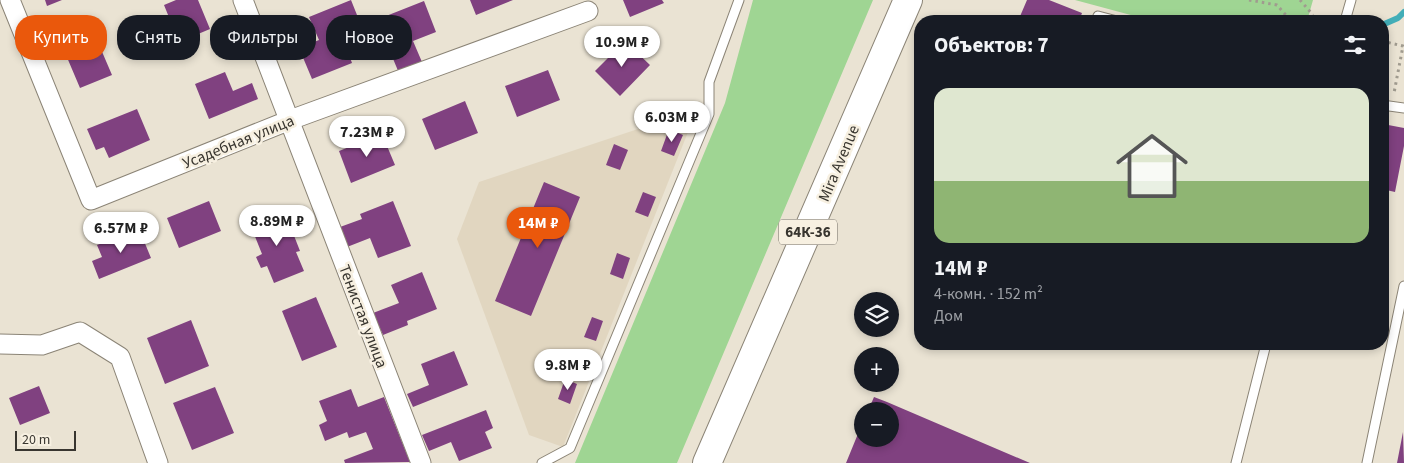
<!DOCTYPE html>
<html lang="ru">
<meta charset="utf-8">
<style>
:root{--surface:#171b24;--page:#242831;--text:#f1f3f6;--muted:#9ea1a6;--accent:#ea580c}
body{margin:0;font-family:"Source Sans 3",sans-serif;background:var(--page);color:var(--text);height:100vh;display:flex;flex-direction:column;font-size:19px;white-space:nowrap}
*{box-sizing:border-box;margin:0}
p{font-size:16px;color:var(--muted)}
.icon{flex:none;width:28px;height:28px;fill:none;stroke:currentColor;stroke-width:2;stroke-linecap:round;stroke-linejoin:round}
.map{position:relative;flex:1;overflow:hidden}
.details{position:absolute;left:914px;top:15px;width:475px;height:335px;display:flex;flex-direction:column;background:var(--surface);border-radius:20px;box-shadow:0 2px 8px #0003}
.details>*{flex:none}
.top-card{position:absolute;left:15px;top:15px;width:475px;height:45px;display:flex;gap:10px}
.fabs{position:absolute;left:854px;top:292px;display:grid;gap:10px}
.fabs a{display:grid;place-items:center;width:45px;height:45px;border-radius:50%;background:var(--surface);box-shadow:0 2px 8px #0003;font-size:25px}
.scale{position:absolute;left:15px;bottom:12px;width:61px;box-sizing:border-box;padding-left:5px;border:2px solid #38352f;border-top:0;font-size:14px;line-height:18px;white-space:nowrap;color:#38352f;-webkit-text-stroke:4px #f7f0e1;paint-order:stroke}
.price{position:absolute;translate:-50% -42px;padding:0 11px;border-radius:18px;background:#fff;color:#222;font-size:16px;line-height:32px;filter:drop-shadow(0 1px 2px #0008)}
.price::after{content:'';position:absolute;left:50%;top:30px;width:15px;height:11px;margin-left:-8px;background:inherit;clip-path:polygon(0 0,100% 0,50% 100%)}
.price.on{background:var(--accent);color:#fff}
ul{padding:0;list-style:none}
li{display:grid;align-content:center;gap:10px;height:265px;padding:0 20px}
li span{display:grid;place-items:center;height:155px;border-radius:15px;color:#555}
li>.icon{margin-inline-start:auto}
span .icon{width:90px;height:90px;fill:#fffc;stroke-width:1}
li b{font-size:21px}
h2{display:flex;justify-content:space-between;align-items:center;height:60px;padding:0 20px;font-size:21px}
.pill{padding:0 18px;border-radius:20px;background:var(--surface);box-shadow:0 2px 8px #0003;font-size:18px;line-height:45px}
.pill.on{background:var(--accent);color:#fff}
.map>svg:first-child{display:block}
.built{fill:#e1d6c0}
.green{fill:#9fd593}
.lines{fill:none;stroke-linecap:round;stroke-linejoin:round}
.stream{stroke:#43aeb8;stroke-width:6}
.building{fill:#804180}
.service-casing{stroke:#8b8476;stroke-width:11}
.minor-casing{stroke:#8b8476;stroke-width:21}
.primary-casing{stroke:#8b8476;stroke-width:30}
.path{stroke:#a09b8f;stroke-width:3;stroke-dasharray:2.5 4;stroke-linecap:butt}
.service{stroke:#fff;stroke-width:9}
.minor{stroke:#fff;stroke-width:19}
.primary{stroke:#fff;stroke-width:28}
.labels{text-anchor:middle;stroke-width:5;stroke-linejoin:round;paint-order:stroke}
.shield{fill:#f7f0e1;stroke:#716d64;stroke-width:1}
.shield-label{font-size:15px;font-weight:bold;fill:#38352f}
.street-label{font-size:16px;fill:#38352f;stroke:#f7f0e1}
</style>
<div class="map">
<svg width="1404" height="463" viewBox="0 0 1404 463">
<rect width="100%" height="100%" fill="#eae3d3"/>
<path class="built" d="M668,119l22,8 -127,320 -34,-12 -72,-196 22,-57z"/>
<path class="green" d="M753,0h120l-196,463h-102l150,-360z
M1075,0h238l-6,21h-154z"/>
<g class="lines">
<path class="stream" d="M1382,25l16,-7 6,-6"/>
</g>
<path class="building" d="M45,0h17l-15,6z
M176,0h22l12,29 -31,13 -15,-37z
M351,0l6,15 -28,11 3,9 8,-4 12,32 -40,16 -13,-31 20,-8 -10,-23z
M470,0h43l-37,15z
M623,0h39l2,3 -34,14z
M1027,0h22l33,13 -3,8h-61z
M424,1l12,31 -23,9 12,28 -24,9 -12,-29 4,-1 -12,-30z
M91,26l21,49 -32,13 -14,-33 -5,2 -7,-16z
M625,41l25,24 -30,31 -25,-25z
M548,70l12,30 -43,17 -12,-31z
M225,72l8,19 19,-8 6,16 -49,20 -14,-35z
M465,101l13,32 -43,17 -13,-31z
M137,109l13,31 -41,18 -5,-11 -8,3 -9,-21z
M1383,124l21,4v18l-9,46 -13,-3z
M669,129l14,6 -9,21 -13,-5z
M382,134l13,31 -44,18 -12,-32z
M614,144l14,6 -8,20 -14,-5z
M544,182l36,15 -49,119 -36,-15z
M643,192l13,5 -8,20 -13,-5z
M209,201l12,30 -42,17 -12,-30z
M393,201l18,45 -33,12 -8,-20 -23,9 -7,-20 22,-8 -2,-5z
M284,210l16,41 -4,1 8,19 -30,12 -7,-17 -6,2 -5,-11 6,-3 -12,-30z
M139,229l12,29 -52,21 -7,-18 10,-4 -5,-12z
M617,253l13,5 -7,21 -13,-5z
M422,272l15,37 -30,12 1,4 -25,10 -10,-22 26,-10 -8,-18z
M316,297l21,50 -35,14 -20,-50z
M592,317l11,4 -7,20 -12,-4z
M191,320l18,46 -44,18 -18,-46z
M454,351l14,34 -55,22 -6,-13 22,-9 -8,-21z
M565,379l12,5 -7,20 -12,-5z
M39,386l11,27 -30,12 -11,-27z
M215,387l19,46 -42,17 -19,-47z
M351,389l7,18 26,-10 26,65 -65,1 -1,-3 29,-11 -7,-17 -17,6 -2,-6 -22,9 -6,-16 8,-4 -8,-20z
M874,397l13,5 143,61h-184l16,-39v15h28v-28h-22z
M486,410l7,18 -8,4 7,16 -33,13 -8,-19 -22,9 -7,-16z
M1403,432l1,31h-7z"/>
<g class="lines">
<defs>
<path id="service" d="M1096,21l2,-5 19,5
M1345,21l6,-21
M1382,105l22,3
M542,463l28,-15 139,-334v-32l30,-82
M1236,463l30,-119
M1367,463l37,-177"/>
<path id="minor" d="M10,0l81,200 199,-80 298,-109
M243,0l178,463
M0,344l42,1 38,-13 40,25 38,106"/>
<path id="primary" d="M707,463l201,-463"/>
</defs>
<use href="#service" class="service-casing"/>
<use href="#minor" class="minor-casing"/>
<use href="#primary" class="primary-casing"/>
<path class="path" d="M1249,0l28,5 14,16
M1300,0l13,15
M1382,41l21,5 -9,47"/>
<use href="#service" class="service"/>
<use href="#minor" class="minor"/>
<use href="#primary" class="primary"/>
</g>
<g class="labels">
<rect class="shield" x="779" y="219.5" width="58" height="25" rx="4"/>
<g class="shield-label">
<text x="808" y="237">64К-36</text>
</g>
<g class="street-label">
<text transform="translate(238 141) rotate(-22)" y="6">Усадебная улица</text>
<text transform="translate(838 163) rotate(-67)" y="6">Mira Avenue</text>
<text transform="translate(364 316) rotate(69)" y="6">Тенистая улица</text>
</g>
</g>
</svg>
<div class="fabs">
<a><svg class="icon" aria-label="layers" viewBox="0 0 24 24"><path d="M12 4l9 5-9 5-9-5zM3 14l9 5 9-5"/></svg></a>
<a>+</a>
<a>−</a>
</div>
<div class="scale">20 m</div>
<b class="price" style="left:622px;top:68px">10.9M ₽</b>
<b class="price" style="left:672px;top:143px">6.03M ₽</b>
<b class="price" style="left:367px;top:158px">7.23M ₽</b>
<b class="price" style="left:277px;top:247px">8.89M ₽</b>
<b class="price on" style="left:538px;top:249px">14M ₽</b>
<b class="price" style="left:121px;top:254px">6.57M ₽</b>
<b class="price" style="left:568px;top:391px">9.8M ₽</b>
<div class="top-card">
<a class="pill on">Купить</a>
<a class="pill">Снять</a>
<a class="pill">Фильтры</a>
<a class="pill">Новое</a>
</div>
<section class="details">
<h2>Объектов: 7<svg class="icon" aria-label="filters" viewBox="0 0 24 24"><path d="M4 7h16M4 17h16"/><circle cx="9" cy="7" r="2"/><circle cx="15" cy="17" r="2"/></svg></h2>
<ul>
<li><span style="background:linear-gradient(#dfe7d0 60%,#8fb573 0)"><svg class="icon" aria-label="home" viewBox="0 0 24 24"><path d="M3 11l9-7 9 7M6 9v11h12V9"/></svg></span><div><b>14M ₽</b><p>4-комн. · 152 m²</p><p>Дом</p></div></li>
</ul>
</section>
</div>
